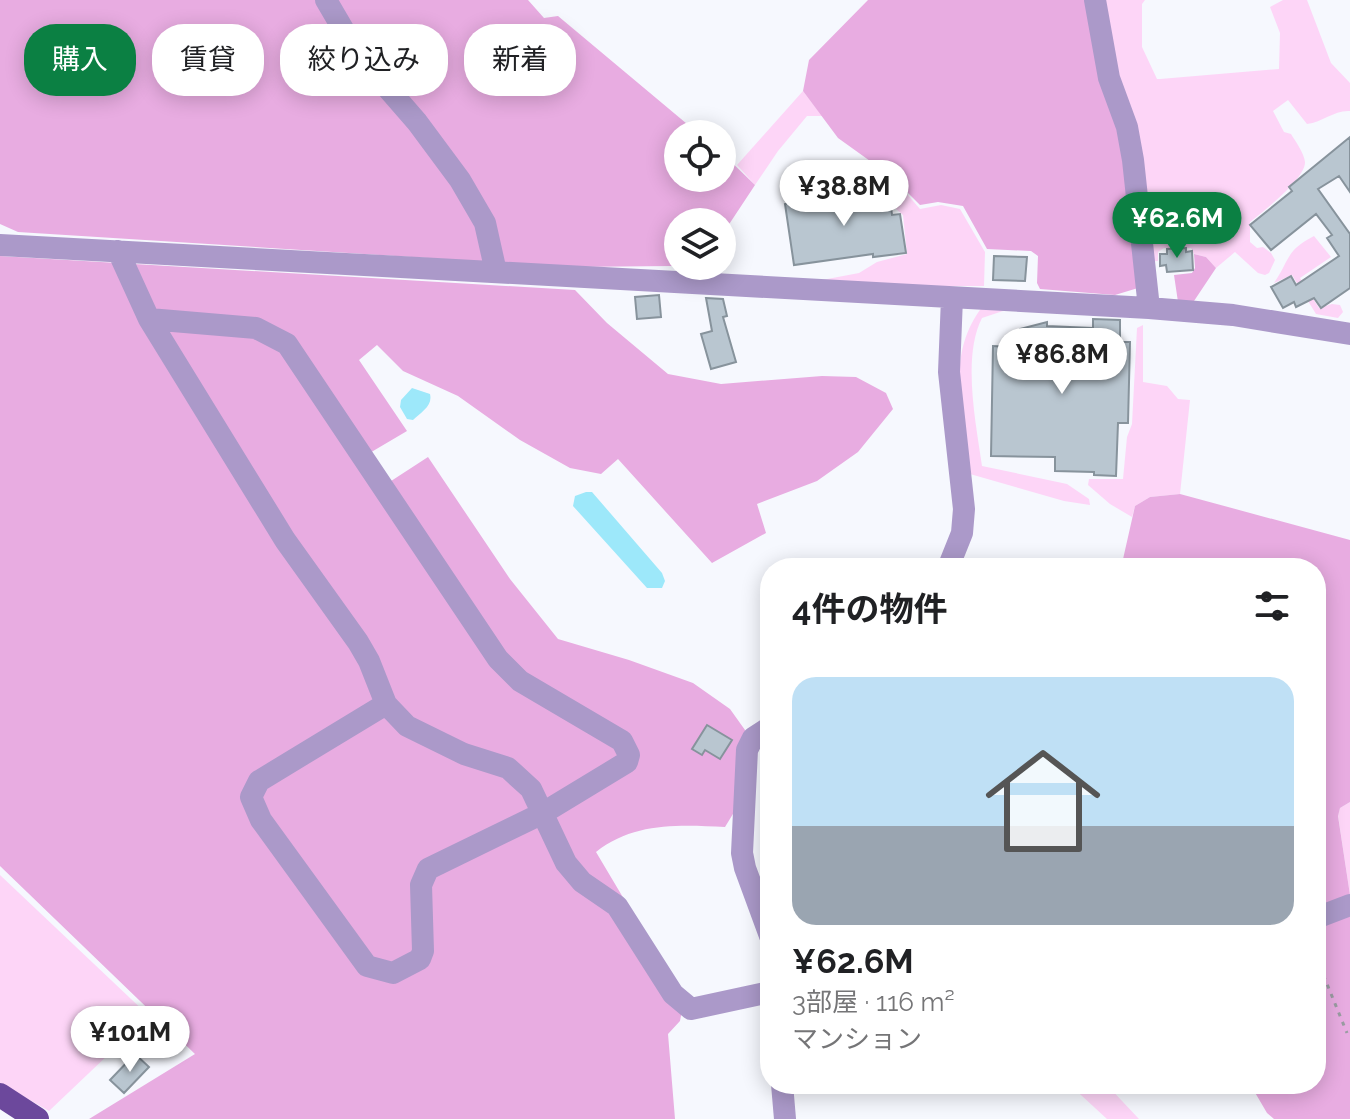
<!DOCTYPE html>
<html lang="ja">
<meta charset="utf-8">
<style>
:root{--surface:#fff;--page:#f2f2f2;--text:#202124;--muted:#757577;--line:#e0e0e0;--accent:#0b8043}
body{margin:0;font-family:Raleway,"Noto Sans JP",sans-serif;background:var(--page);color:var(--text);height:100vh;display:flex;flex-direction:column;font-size:30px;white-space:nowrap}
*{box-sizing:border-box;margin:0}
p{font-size:26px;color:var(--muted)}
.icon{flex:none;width:44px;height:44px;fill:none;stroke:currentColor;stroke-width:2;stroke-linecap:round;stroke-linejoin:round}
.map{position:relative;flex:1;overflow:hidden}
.drawer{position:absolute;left:760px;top:558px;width:566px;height:536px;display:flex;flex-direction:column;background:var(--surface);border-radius:32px;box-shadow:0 4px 20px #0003}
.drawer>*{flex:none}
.guide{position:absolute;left:24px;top:24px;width:616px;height:72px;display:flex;gap:16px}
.buttons{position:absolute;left:664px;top:120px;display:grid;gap:16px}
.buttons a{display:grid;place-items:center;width:72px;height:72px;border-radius:50%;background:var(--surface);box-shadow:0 4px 20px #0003;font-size:40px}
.price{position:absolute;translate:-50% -68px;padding:0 18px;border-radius:28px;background:#fff;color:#222;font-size:26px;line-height:52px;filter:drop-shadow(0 2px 4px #0008)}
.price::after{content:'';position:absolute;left:50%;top:48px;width:24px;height:18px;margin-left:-12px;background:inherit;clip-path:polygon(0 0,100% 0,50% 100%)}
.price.active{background:var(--accent);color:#fff}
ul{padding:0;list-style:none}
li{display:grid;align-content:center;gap:16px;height:424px;padding:0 32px}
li+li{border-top:2px solid var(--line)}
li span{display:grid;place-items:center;height:248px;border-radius:24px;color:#555}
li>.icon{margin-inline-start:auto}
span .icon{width:144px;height:144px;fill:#fffc;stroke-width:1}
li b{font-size:34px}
h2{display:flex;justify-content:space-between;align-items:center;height:96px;padding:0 32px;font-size:34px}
.tag{padding:0 28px;border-radius:32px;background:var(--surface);box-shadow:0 4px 20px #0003;font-size:28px;line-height:72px}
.tag.active{background:var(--accent);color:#fff}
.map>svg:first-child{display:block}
.green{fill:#fdd5f7}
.forest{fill:#e8ace1}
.water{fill:#9de8fa}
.building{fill:#b9c6d0;stroke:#87939c;stroke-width:2}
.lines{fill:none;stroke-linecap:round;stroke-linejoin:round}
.path{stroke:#9a9ca2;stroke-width:3;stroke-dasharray:4 6;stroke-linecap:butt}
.minor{stroke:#ab99c9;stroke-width:22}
.major{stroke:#6c489c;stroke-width:24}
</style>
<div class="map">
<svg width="1350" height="1119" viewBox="0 0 1350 1119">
<rect width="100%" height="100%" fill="#f6f8fe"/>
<path class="green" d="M1099,0h46l-3,4v43l15,32h3l119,-10 1,-36 -10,-26 13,-7h24l24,63 19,20v28c-16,-1 -27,11 -43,13l-19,-24 -15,11 11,21 7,2c5,8 13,19 14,28 1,16 -42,50 -55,60v20l7,6 6,-1 8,6 4,7 -6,13 -4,2 -7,-2 -23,-21 -19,16 -10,-11 -12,-3 -3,-6h-27l-6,4v9l-11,1z
M803,91l19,25h-15l-29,35 -23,34 -18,-20z
M900,186l20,23 21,-4 19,4 25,43 -1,34h-60l-102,-6 37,-7 18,-11 30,-8 -4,-39 -7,-6 -4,-22z
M1314,236l17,21 -31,21 19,30 13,-4 8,1 3,7 -5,6 -22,-4 -24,-39 -18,8c16,-23 11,-32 40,-47z
M983,306l29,2 -30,10c-20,39 -6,105 0,148l85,18 22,15 1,6 -26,-4 -94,-27c-7,-58 -26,-119 13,-168z
M1143,325v57l24,4 11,13 12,1 -10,94 -30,3 -15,9 -3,11 -22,-13 -22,-19 1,-6h34l4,-42 5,-13 5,-96z
M1350,802v93l-12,-80 2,-7z
M0,875l149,141 -100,95 -49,-28z
M1069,1084h37l33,35h-32z"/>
<path class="forest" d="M0,0h528l16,18 14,-2 141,118h-21v44h44v-25l33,32 -33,50v-13h-44v43l-6,1 -103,1 -551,-35 -18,-8z
M868,0h222l33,130 15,158 -23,7 -75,-6 -3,-6 1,-27 -7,-5 -44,-2 -24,-43 -25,-4 -18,3 -29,-29 -53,-38 -35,-47 6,-31z
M1194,254l12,3 10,11 -22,33 -16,1 -4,-27 18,-2 3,-5z
M0,256l575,34 32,33 61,51 53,10 101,-8 34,1 30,16 7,16 -35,43 -41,29 -60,23 9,29 -54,30 -94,-104 -17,15 -31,-6 -50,-28 -62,-44 -55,-25 -26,-26 -18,15 48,71 -39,23 20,29 40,-26 82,122 48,60 71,21 64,23 37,26 15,21 -9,79 -11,18c-46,-2 -91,-5 -129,25l88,148 -4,21 -12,13 7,85h-586l106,-65 -195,-188z
M1180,494l170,46v262l-10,6 -2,8 12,79v224h-76l-7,-6 -17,-29h66v-516h-195l14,-62 15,-9z"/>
<path class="water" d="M412,388l18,6c3,12 -9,18 -17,26l-6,-1 -7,-12 1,-7z
M586,492h6l70,81 3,8 -3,7h-15l-74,-82 2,-10z"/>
<path class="building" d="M1350,137v55l-11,-16 -21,13 32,45v54l-29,20 -7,-10 -18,9 -2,-5 -11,6 -12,-21 20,-11 5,9 43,-29 -12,-18 5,-3 -16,-21 -45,36 -21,-25 42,-34 -3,-4z
M889,190l3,25 8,-1 6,39 -33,4v-3l-79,11 -9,-61z
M1186,248v4l6,-1 1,19 -26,2 -1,-7 -6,1v-12h7v-5z
M994,256l33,1 -2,24 -32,-1z
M659,295l2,22 -24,2 -2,-22z
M706,298l17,1 4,17 -4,1 13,45 -25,7 -10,-35 11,-3z
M1093,319l27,1v22h10l-2,81h-10l-2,53 -22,-1v-3l-39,-1v-14l-64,-1 2,-110 27,1v-18l27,-7v4l46,2z
M707,725l25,15 -12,19 -15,-9 -3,5 -10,-6z
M135,1054l14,13 -25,26 -14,-13z"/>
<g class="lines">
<path class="path" d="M1316,957l31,76"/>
<path class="minor" d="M326,0l31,53 60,69 43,58 25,43 11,49
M1095,0l14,78 18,49 6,33 16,148
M0,245l1149,63 84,7 117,19
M118,251l31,68 136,221 73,102 11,19 17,43 21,22 57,28 44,14 23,21 35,74 16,19 35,24 56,88 18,15 79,-17
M149,319l107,9 31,16 211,315 22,22 102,60 7,14 -2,7 -84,51 -115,56 -7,16 2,66 -3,8 -27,14 -26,-7 -106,-146 -10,-23 8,-16 127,-77
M948,568l14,-35 2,-24 -15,-137 3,-74
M770,727l-17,11 -6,12 -5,103 3,15 25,68
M1316,918l34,-13
M782,1084l3,35"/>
<path class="major" d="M0,1095l37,24"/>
</g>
</svg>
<div class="buttons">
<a><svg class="icon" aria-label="locate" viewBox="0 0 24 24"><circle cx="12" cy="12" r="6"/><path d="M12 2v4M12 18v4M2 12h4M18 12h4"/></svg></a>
<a><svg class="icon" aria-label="layers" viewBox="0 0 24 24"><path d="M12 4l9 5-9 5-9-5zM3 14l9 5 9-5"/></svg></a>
</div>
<b class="price" style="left:844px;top:228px">¥38.8M</b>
<b class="price active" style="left:1177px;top:260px">¥62.6M</b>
<b class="price" style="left:1062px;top:396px">¥86.8M</b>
<b class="price" style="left:130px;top:1074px">¥101M</b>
<div class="guide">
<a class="tag active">購入</a>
<a class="tag">賃貸</a>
<a class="tag">絞り込み</a>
<a class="tag">新着</a>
</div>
<section class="drawer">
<h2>4件の物件<svg class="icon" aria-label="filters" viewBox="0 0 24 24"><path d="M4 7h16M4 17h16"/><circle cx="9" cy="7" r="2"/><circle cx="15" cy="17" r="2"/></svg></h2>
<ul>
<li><span style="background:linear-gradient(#bfe0f5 60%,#9aa5b1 0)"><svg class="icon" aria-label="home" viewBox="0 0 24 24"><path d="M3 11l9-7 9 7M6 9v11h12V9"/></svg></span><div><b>¥62.6M</b><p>3部屋 · 116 m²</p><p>マンション</p></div></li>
</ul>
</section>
</div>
